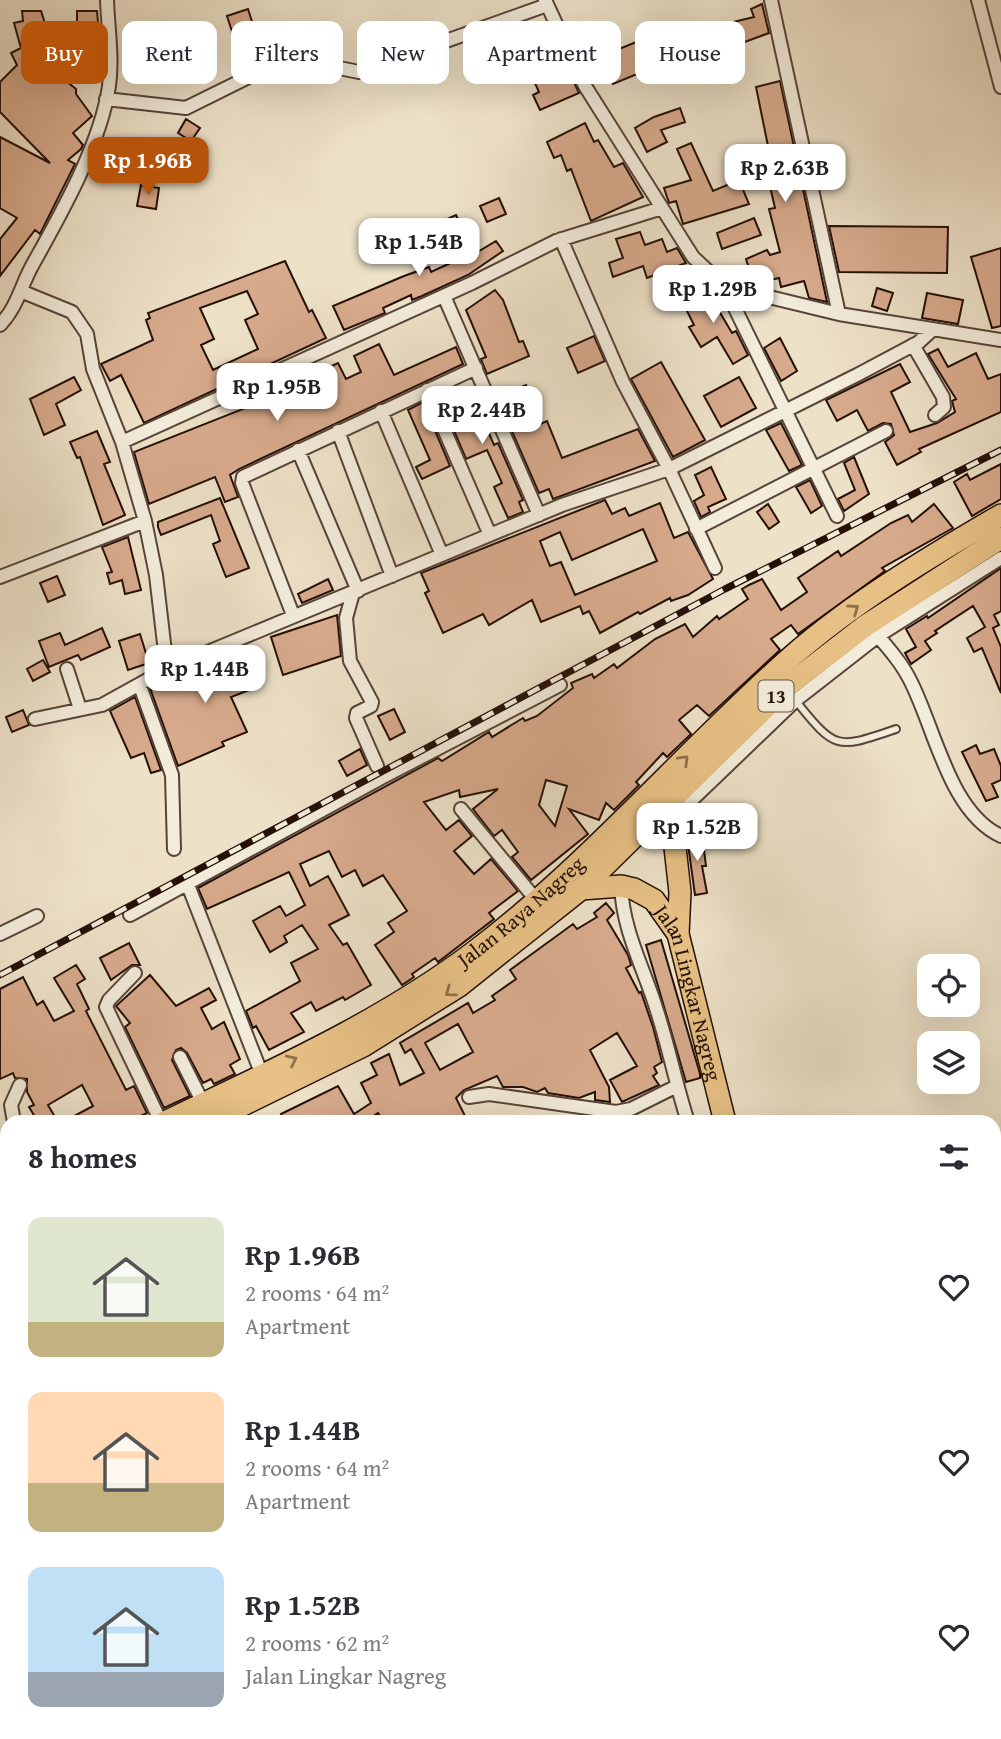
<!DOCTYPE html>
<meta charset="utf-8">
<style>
:root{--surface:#fff;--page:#f7f7f7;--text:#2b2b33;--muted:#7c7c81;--accent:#b45309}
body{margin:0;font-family:"Gentium Book Plus",serif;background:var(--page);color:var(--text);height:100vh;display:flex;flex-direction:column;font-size:26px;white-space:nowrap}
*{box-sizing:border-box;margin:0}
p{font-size:23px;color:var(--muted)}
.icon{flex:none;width:38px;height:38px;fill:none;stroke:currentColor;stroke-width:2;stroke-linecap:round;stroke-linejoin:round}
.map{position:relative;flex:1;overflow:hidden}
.details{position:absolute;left:0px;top:1115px;width:1001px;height:625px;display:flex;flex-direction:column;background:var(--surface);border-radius:21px 21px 0 0;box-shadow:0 7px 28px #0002}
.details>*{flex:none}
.banner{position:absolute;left:21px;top:21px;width:959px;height:63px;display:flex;gap:14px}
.tools{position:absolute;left:917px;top:954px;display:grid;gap:14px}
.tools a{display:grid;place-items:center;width:63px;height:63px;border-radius:14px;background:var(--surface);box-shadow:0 7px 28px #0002;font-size:35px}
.price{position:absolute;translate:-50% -60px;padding:0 16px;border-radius:14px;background:#fff;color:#222;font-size:23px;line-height:46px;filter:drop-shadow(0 2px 4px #0008)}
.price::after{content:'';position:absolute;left:50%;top:42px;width:21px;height:16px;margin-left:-10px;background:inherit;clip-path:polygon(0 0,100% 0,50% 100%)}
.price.current{background:var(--accent);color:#fff}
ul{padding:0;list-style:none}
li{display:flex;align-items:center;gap:21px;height:175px;padding:0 28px}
li span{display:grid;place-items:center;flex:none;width:196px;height:140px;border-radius:14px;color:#555}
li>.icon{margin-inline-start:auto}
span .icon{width:84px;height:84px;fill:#fffc;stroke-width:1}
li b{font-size:30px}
h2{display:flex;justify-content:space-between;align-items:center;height:84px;padding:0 28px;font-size:30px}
.tag{padding:0 24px;border-radius:14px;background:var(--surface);box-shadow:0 7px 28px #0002;font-size:24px;line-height:63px}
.tag.current{background:var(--accent);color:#fff}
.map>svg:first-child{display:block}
.building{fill:#d7aa8c;stroke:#251008;stroke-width:2;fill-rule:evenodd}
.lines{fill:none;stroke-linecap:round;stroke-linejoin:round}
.service-casing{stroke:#574438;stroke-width:10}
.minor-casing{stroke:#574438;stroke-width:16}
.trunk-casing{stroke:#251008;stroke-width:24}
.service{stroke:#f3ecdb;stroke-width:6}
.minor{stroke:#f3ecdb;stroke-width:12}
.trunk{stroke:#e6c084;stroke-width:21}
.rail-casing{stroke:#251008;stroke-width:7}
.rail{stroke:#f3ecdb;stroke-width:4.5;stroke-dasharray:13;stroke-linecap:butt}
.oneway{stroke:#8f714c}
.labels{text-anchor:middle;stroke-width:7;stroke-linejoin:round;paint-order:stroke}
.shield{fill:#f3ecdb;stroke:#635247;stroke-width:2}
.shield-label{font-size:19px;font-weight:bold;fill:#251008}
.street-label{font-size:21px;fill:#251008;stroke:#f3ecdb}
</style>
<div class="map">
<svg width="1001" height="1739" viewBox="0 0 1001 1739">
<rect width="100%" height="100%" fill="#ede1c8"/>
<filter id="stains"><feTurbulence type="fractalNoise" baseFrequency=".00286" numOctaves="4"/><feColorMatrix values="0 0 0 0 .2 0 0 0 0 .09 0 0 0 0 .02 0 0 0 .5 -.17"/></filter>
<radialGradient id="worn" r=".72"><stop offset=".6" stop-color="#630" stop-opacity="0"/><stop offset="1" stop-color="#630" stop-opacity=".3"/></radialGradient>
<path class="building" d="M762,4l7,29 -35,13 -5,-23 25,-6 -3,-8z
M248,9l8,25 -21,7 -8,-25z
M22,11h19l14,43h22l3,-25h-3v-18h20l2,22 -4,23 -8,-2 -1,25 -25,-2 15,12v5l16,22 -19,17 10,12 -2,4 -13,11 7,4 -35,70 -5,-4 -35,46v-37l17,-21 -17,-10v-71l50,26 -50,-51v-30l17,-17 -6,-12 10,-5 -7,-25 9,-2z
M636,42l11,28 -34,14 -11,-28z
M555,68l7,14 10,-4 7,15 -39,17 -7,-15 6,-3 -6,-13z
M780,81l47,221 -18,-4 -5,-17 -23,6 -2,-9 -25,6 -8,-25 21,-9 3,5 10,-3 -11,-43 6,-1 -8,-35 -7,1 -5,-20 14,-3 -13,-64z
M680,108l5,14 -24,8 6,12 -20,10 -12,-24 19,-11z
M186,119l14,9 -9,13 -13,-8z
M585,123l9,19 4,-2 16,27 9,-4 20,34 -52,24 -20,-52 -4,2 -6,-16 -7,3 -7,-16z
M691,143l22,48 26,-11 10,24 -66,20 -7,-23 -7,2 -5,-15 27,-8 -14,-31z
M141,185l18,3 -3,21 -19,-3z
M499,198l7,16 -19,8 -7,-16z
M456,215l18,39 22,-13 7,10 -35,24 -46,21 -10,4 -1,-5 -28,13 2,5 -41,17 -11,-24 71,-30 25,-9 2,5 24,-11 -19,-37z
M754,218l7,17 -39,14 -5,-16z
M829,226l119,1 -1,46 -108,-1z
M640,232l5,13 17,-6 5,13 10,-4 9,15 -39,15 -4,-12 -30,11 -4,-14 14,-5 -7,-19z
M1001,248v78l-9,2 -21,-71z
M285,261l24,51 3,-2 14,28 -182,85 -23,-48 -11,6 -9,-17 52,-24 -7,-20 4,-2 -2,-5zM247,291l11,23 -13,6 13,29 -45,21 -12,-25 13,-6 -14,-31z
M708,283l5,9 -4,2 23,39 4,-2 12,24 -15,9 -16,-27 -16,10 -12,-20 5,-2 -9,-18 12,-6 -5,-11z
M877,288l16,5 -6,18 -15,-5z
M495,290l8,10 16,42 4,-1 6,15 -42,18 -6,-15 5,-2 -20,-47z
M927,293l36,7 -5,24 -36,-6z
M594,336l11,25 -27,12 -11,-25z
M780,338l17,33 -16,10 -17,-33z
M379,344l15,31 62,-28 7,17 -224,105 -9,6 8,22 -13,5 -10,-25 -66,27 -15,-52 144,-57 -1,-4 61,-28 8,16 15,-7 -7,-16z
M938,349l10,18 28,-14 12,26 13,-5v38l-82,37 2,3 -24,13 -12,-23 9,-7 -3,-11 -8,-1 -15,8 -11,-21 -20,11 -11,-21 74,-36 10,18 -19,10 19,40 27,-9 18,-11 -3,-11 4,-2 -28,-45z
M661,362l44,78 -32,17 -42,-78z
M74,377l7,13 -25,14 9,21 -21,10 -14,-36z
M739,377l17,31 -35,19 -17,-31z
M526,385l6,15 -4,1 10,24 9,-4 15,37 76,-29 17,32 -102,38 -4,-10 -10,4 -42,-96z
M455,387l9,21 12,-6 1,4 4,-2 7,15 -5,1 11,25 4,-2 25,57 -4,2 4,10 -15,6 -14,-31 8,-4 -15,-33 -21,9 -27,-64z
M423,402l27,64 -28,13 -6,-12 14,-7 -22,-50z
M781,423l21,42 -13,6 -23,-41z
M97,431l13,31 -6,2 21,51 -22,10 -23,-68 -3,1 -7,-16z
M854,457l15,37 -25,17 -6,-12 17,-9 -11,-27z
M1001,464v35l-29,17 -18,-34 13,-8 3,6z
M711,467l15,32 -18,8 2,5 -9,5 -7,-16 10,-6 -9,-20z
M810,480l12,26 -11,7 -15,-26z
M220,498l29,70 -23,9 -13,-33 7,-3 -9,-26 -50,20 -3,-8v-5z
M605,500l7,14 13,-6 4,8 31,-13 14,35 14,-6 25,47 -25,16 -17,6 -1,-3 -30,16 -2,-2 -38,21 -11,-22 -6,3 -3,-8 -39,16 -9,-22 -43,25 -6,-11 -40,19 -18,-40 4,-2 -8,-18zM643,529l14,32 -82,34 -14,-33 -11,4 -10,-25 20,-9 12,28z
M768,504l11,18 -10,7 -12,-17z
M934,504l19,24 -71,40 3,3 -87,63 -7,-9 -20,14 9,11 -71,66 -12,-11 -18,15 12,14 -24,23 -4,-4 -27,29 3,3 -25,25 -8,-7 -7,17 -30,-11 19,25 -57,46 -19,-23 6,-5 -16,-22 -8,6 -21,-27 25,-20 -38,8 -1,-7 -35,12 22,28 13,-10 13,16 -18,15 20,23 17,-15 27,32 -29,22 5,6 -56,43 -3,-4 -23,16 2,3 -12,8 -27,-40 19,-13 -6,-9 19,-12 -24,-36 -20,11 -8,-16 -13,7 -13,-26 -29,13 10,22 18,-10 21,39 -20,10 14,20 4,-2 24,42 -26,15 -2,-3 -27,14 -5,-9 -20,11 13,19 -35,18 -13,-24 -3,2 -7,-17 54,-30 -9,-18 27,-14 -16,-24 -18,11 3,6 -17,10 -17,-31 27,-15 6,10 19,-11 -16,-33 -82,37 -9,-21 240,-130 4,3 47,-29 3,5 31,-19 2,3 12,-5 36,-28 -2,-5 21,-9 2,4 20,-14 3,4 38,-29 30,-15 8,13 24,-21 2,3 29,-20 -6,-10 7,-4 13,-6 19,31 26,-18 -9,-14 40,-27 3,5 50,-33 17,-8 4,7zM546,780l21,6 -12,40 -16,-21z
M128,537l13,53 -16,4 -3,-14 -12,4 -3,-11 5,-1 -10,-25z
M1001,568v43l-7,4 5,10 -6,3 8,19v46l-19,-45 -8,4 -7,-14 18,-11 -12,-21 -38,25 2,2 -12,8 6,9 -20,14 -6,-11 11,-6 -10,-18 21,-13 1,2z
M57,576l8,19 -17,7 -8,-19z
M328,579l5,11 -31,13 -4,-9z
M337,615l4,41 -58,19 -12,-38z
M102,628l8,19 -29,13 -3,-5 -29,12 -10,-26 21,-8 5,12z
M140,634l9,29 -21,7 -9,-29z
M248,648l14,37 -31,12 16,35 -25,10 2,4 -46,20 -28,-78 66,-30z
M43,660l7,12 -17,9 -6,-12z
M135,697l26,73 -10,3 -7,-20 -13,5 -21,-47z
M394,709l11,23 -15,8 -12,-24z
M23,710l6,15 -17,7 -6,-15z
M976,745l4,9 14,-5 7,17v14l-9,4 6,13 -12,4 -24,-49z
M360,749l7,16 -20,11 -8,-15z
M702,835l4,31h-4l5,27 -12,2 -8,-58z
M606,903l8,10 -7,7 21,35 3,10 -5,3 13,25 2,-1 12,35 9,35 -8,5 3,6 -4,3 6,9 -37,17 -12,-22 27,-14 -20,-33 -27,17 19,37 1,15 -15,-2v-8l-16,6 -31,-5 -3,-5 -8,4 -14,-5h-20l-6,-11 -33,14 -8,8 12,24h-84l-6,-9 -13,9h-80l-4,-8 57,-28 16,28 17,-11 -10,-20 16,-8 -6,-12 18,-9 11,31 24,-12 -13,-24 -6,4 -5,-10 68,-40 5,10 22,-13 -3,-4 24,-17 -6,-9 63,-46 4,5 20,-12 -3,-4zM458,1024l15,28 -33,18 -15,-27z
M661,940l39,134v4l-14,4 -40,-137z
M129,943l11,22h-8l-21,15 -11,-22z
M76,965l9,14 -8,5 12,25 -3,2 40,79 8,-4 13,27 -18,9h-66l30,-16 -11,-21 -34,20 10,17h-20l-9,-15 5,-2 -7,-13v-13l-12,-1 -2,-5 -13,6v-90l23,-12 14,28 6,-4 11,20 20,-10 -20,-33z
M150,975l26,31 33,-18 7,12 -15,8 11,21 12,-7 16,37 -10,6 5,9 -21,10 -3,-5 -8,4 -16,-30 -6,-5 -5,2 -4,10 18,36 -26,12 -39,-81 5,-4 -14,-17z"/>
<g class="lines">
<defs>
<path id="service" d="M796,701c40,50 41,48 100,28"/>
<path id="minor" d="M545,0l40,86 108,171 31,29 115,28 162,26
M771,0l68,314
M978,0l23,87
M106,99l80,9 97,-48h17l59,12 188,-67
M561,239l62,143 46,87 46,99
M724,286l113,230
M23,292l49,20 15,22 6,35 29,73 23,79 11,54 11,94 -65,36 -67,14
M444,296l95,219
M0,325c18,-19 21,-40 33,-61 28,-50 68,-121 76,-178 4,-29 -1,-57 -2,-86
M913,345l30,52 1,10 -9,8
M427,390l63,145
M381,411l61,144
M338,431l54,145
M122,442l350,-159 84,-42 106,-33
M298,450l60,141
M696,529l190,-98
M0,577l145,-56
M353,593l-7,25 4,43 22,41 -1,4 -14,7 -1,5 21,48
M293,615l-51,-132 1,-6 233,-109
M878,636c12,14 24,28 32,44 25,48 39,132 91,156
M67,669l13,40
M167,669l395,-164 107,-36 188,-94 62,-33 13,-12
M140,686l32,89 2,74
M461,809l76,92
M672,819l124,-119 82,-64 123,-78
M183,883l5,2 74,190
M621,886c2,46 23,82 36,125 12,37 19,74 31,111
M130,915l253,-138 177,-92
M0,934l37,-18
M135,973l-26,27 -3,7 55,115
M180,1057l23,46
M469,1097l20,-3 127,18 15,-3 46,-23
M14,1122l-3,-17 9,-20
M0,1523l7,13
M0,1697l7,-6
M994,1722l7,13
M238,1732l9,7
M732,1732l2,7
M467,1739l10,-7
M980,1739l11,-7"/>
<g id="trunk">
<path d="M670,803l10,89 -2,42"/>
<path id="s1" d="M581,889l40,-3 13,3 20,11 24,34 47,188"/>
<path id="s2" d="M165,1122c106,-51 215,-99 309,-170 116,-88 209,-199 317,-295 63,-55 138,-100 210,-142"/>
<path d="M208,1122l155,-76 96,-60 122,-97 205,-202 79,-61 136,-88"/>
<path d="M0,1200l7,-3"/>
<path d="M0,1216l7,-3"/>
<path d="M994,1634l7,10"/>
</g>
</defs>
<use href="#service" class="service-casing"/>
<use href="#minor" class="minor-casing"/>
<use href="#trunk" class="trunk-casing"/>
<use href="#service" class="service"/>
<use href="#minor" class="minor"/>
<use href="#trunk" class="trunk"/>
<defs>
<path id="rail" d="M0,975l725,-386 276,-139"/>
</defs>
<use href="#rail" class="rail-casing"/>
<use href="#rail" class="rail"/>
</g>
<defs><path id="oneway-chevron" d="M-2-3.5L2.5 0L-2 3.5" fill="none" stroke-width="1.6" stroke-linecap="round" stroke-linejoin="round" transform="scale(1.75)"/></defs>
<g class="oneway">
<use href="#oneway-chevron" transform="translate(854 609) rotate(-35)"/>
<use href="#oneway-chevron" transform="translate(684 760) rotate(-45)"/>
<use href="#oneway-chevron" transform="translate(450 992) rotate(144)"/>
<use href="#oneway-chevron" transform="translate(292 1060) rotate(-26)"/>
</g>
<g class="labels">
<rect class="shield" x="758.5" y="680.5" width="35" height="31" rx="5"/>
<g class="shield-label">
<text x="776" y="703">13</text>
</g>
<g class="street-label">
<text dy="7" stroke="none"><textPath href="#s2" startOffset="415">Jalan Raya Nagreg</textPath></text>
<text dy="7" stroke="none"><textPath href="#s1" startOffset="177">Jalan Lingkar Nagreg</textPath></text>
</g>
</g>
<rect width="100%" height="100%" filter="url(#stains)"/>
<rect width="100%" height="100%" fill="url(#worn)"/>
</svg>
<div class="tools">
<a><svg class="icon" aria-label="locate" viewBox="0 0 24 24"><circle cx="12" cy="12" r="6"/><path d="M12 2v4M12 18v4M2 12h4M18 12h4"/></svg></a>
<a><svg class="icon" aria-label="layers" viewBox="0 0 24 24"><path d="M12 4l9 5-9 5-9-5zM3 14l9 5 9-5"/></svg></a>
</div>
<b class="price current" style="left:148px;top:197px">Rp 1.96B</b>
<b class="price" style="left:785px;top:204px">Rp 2.63B</b>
<b class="price" style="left:419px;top:278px">Rp 1.54B</b>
<b class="price" style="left:713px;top:325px">Rp 1.29B</b>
<b class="price" style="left:277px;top:423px">Rp 1.95B</b>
<b class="price" style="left:482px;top:446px">Rp 2.44B</b>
<b class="price" style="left:205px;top:705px">Rp 1.44B</b>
<b class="price" style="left:697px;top:863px">Rp 1.52B</b>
<div class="banner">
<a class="tag current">Buy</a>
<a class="tag">Rent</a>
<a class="tag">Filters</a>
<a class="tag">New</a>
<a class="tag">Apartment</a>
<a class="tag">House</a>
</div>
<section class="details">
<h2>8 homes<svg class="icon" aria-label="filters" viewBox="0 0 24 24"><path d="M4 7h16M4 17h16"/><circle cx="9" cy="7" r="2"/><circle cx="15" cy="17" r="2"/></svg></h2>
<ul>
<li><span style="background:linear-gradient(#dfe7d0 75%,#c2b280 0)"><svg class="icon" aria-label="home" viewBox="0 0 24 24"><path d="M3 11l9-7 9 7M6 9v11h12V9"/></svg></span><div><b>Rp 1.96B</b><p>2 rooms · 64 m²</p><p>Apartment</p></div><svg class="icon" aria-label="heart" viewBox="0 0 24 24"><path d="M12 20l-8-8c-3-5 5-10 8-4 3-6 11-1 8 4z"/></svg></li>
<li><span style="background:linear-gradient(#ffd9b3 65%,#c2b280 0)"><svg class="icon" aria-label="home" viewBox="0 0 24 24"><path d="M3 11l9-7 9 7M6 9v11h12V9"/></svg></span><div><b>Rp 1.44B</b><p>2 rooms · 64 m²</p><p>Apartment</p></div><svg class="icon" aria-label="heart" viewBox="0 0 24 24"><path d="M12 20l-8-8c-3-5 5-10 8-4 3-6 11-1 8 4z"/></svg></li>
<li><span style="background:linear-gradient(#bfe0f5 75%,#9aa5b1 0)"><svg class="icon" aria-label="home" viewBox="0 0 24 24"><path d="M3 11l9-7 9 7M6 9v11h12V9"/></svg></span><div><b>Rp 1.52B</b><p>2 rooms · 62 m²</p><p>Jalan Lingkar Nagreg</p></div><svg class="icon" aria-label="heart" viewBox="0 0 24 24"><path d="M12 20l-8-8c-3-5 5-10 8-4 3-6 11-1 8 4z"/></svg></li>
</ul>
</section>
</div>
